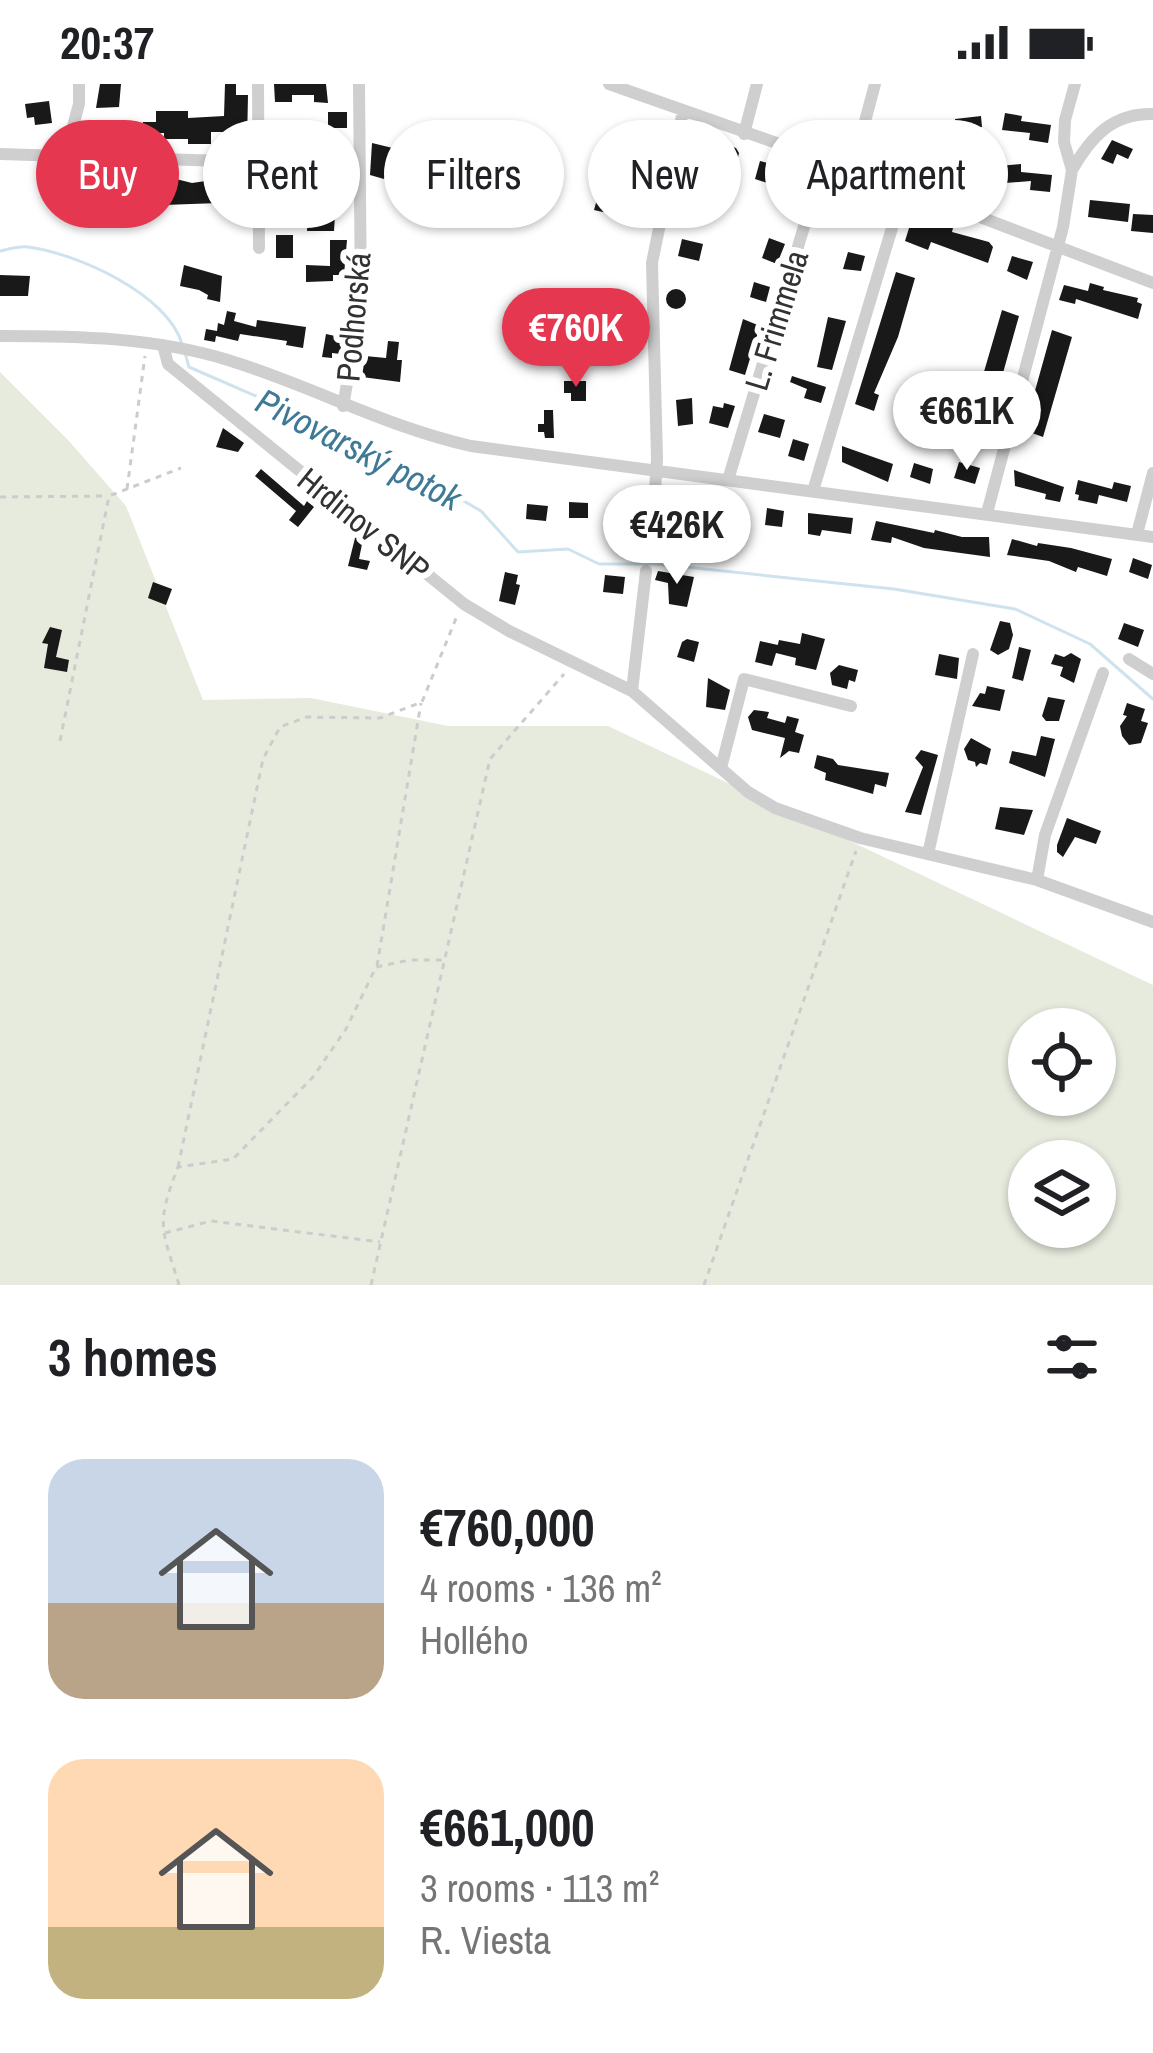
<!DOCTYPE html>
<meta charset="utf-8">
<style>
:root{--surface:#fff;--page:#f6f6f6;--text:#202124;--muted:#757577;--accent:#e63750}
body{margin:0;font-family:"Archivo Narrow",sans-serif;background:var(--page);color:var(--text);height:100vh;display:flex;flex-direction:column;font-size:45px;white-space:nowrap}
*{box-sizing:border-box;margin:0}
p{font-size:39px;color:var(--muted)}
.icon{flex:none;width:66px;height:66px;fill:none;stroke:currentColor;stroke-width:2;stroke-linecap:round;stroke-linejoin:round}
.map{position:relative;height:1201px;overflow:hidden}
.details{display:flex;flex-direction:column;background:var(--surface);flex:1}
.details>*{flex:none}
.guide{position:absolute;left:36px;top:36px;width:1083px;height:108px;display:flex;gap:24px}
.buttons{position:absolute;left:1008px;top:924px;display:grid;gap:24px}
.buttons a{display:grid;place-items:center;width:108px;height:108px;border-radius:50%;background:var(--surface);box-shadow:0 3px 9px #0004;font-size:60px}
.price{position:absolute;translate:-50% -102px;padding:0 27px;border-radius:42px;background:#fff;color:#222;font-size:39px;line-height:78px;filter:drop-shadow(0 3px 6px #0008)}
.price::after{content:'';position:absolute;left:50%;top:72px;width:36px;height:27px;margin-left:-18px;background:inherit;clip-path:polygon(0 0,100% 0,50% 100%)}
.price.on{background:var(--accent);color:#fff}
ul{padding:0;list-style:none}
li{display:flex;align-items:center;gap:36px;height:300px;padding:0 48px}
li span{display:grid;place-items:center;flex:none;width:336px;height:240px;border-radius:36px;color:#555}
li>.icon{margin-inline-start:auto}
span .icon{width:144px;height:144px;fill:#fffc;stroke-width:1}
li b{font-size:51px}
h2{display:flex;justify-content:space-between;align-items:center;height:144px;padding:0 48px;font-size:51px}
.chip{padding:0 42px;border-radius:54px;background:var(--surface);box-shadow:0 3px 9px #0004;font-size:42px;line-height:108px}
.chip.on{background:var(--accent);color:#fff}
.status{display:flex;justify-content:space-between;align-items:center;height:84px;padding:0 60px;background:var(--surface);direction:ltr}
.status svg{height:33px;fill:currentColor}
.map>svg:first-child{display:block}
.green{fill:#e6ebde;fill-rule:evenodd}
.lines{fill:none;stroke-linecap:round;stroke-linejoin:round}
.stream{stroke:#cee3ee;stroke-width:3}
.building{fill:#191919}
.path{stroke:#ccc;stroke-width:3;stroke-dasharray:6 6;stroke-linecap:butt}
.street{stroke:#cfcfcf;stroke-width:12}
.labels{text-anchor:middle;stroke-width:12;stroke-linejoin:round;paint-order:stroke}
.street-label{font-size:33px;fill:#323232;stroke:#fff}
.water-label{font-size:36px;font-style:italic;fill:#3e7a96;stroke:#fff}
</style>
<div class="status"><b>20:37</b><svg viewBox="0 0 49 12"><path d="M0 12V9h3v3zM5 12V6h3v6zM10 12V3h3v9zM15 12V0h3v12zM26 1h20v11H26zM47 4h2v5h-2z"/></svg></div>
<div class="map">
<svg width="1153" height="1201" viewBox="0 0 1153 1201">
<rect width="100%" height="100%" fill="#fff"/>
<path class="green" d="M0,288l68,68 58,66 77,194 108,-2 137,28h160l545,259v300h-1153zM1029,945h66v66h-66zM1029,1077h66v66h-66z"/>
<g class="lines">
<path class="stream" d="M0,167c9,-2 19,-5 28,-4 48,6 140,47 154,97
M185,269l4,14 175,76 117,68 37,41 50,-3 31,15h57l238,25 121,20 75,35 63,55"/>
</g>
<path class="building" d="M100,0h21l-2,23 -23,1z
M225,0h11v11h12l-1,49h-17v-12h-19v12h-23v-5h-24v-6h-21v-11h13v-11h32v7l36,-2z
M274,0h52l2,19 -14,-1v-7h-22v7h-17z
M49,17l3,22 -17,2 -1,-8 -7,1 -2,-14z
M328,28h19v16h-19z
M1005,29l17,3 -1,5 30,4 -3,18 -19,-3 1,-7 -28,-3z
M981,32l1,11 -9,1 1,7 -4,3 -12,2 -3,-21z
M291,46v23l-16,1v-23z
M895,48v3l13,-1v6l36,-1 3,19 -18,3 -1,-11 -36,5 -1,-10 -16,2 -1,-12z
M697,51l39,13 3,5 -4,16 -15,-4 1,-7 -27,-10z
M314,54l19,1 -1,17 -19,-1z
M1112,56l21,9 -5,10 -11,-5 -4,10 -12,-5z
M372,59l29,7 -1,3 12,7 -6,14 -17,-5 -5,10 -14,-4z
M998,75l1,7 22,-2v8l31,3 -2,17 -20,-2 1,-9 -26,2 -1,-7 -23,2 -2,-18z
M760,77l41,11 -6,20 -40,-13z
M329,86h18l-1,32h-18z
M156,90l36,9 41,-6v6h13v19l-82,3v-10l-13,-1v-18z
M828,98l20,6 -5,15 -19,-7z
M276,99h17v19l-17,1z
M599,108l21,5 -4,18 -22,-5z
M688,111l18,8 -5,16 -17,-7z
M1090,116l40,4 -2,18 -40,-5z
M914,128l39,16 -1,4 37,10 4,5 -5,16 -57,-21 -3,8 -23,-9z
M308,130l27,1 -1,16h-27z
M1133,130l20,1v18l-22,-2z
M276,151h17v23h-17z
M769,154l16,6 -8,20 -15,-6z
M682,155l21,5 -4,17 -21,-5z
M330,156h17l-3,35h-11v6l-27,1v-17l24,1z
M848,168l17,4 -4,15 -18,-2z
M1012,172l21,6 -6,18 -20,-9z
M184,181l38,11 -2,26 -13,-3 1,-4 -9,-5 -19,-4z
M896,188l19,6 -17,59 -24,56 5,2 -5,16 -19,-7z
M0,191l30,1 -2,20h-28z
M754,198l16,5 -4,15 -16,-5z
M1090,199l14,4 -1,3 35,8 -1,4 5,2 -4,15 -62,-20 -1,5 -16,-4 5,-15 24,6z
M603,205h16l3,39 -17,1z
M666 215a10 10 0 1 1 20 0a10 10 0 1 1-20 0Z
M1002,226l17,6 -34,121 -18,-7z
M227,227l9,2 -2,8 22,6 1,-7 49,7 -3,21 -17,-3 1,-4 -47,-7 -2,7 -22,-5 -1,6 -11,-2 2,-11 11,2 1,-8 6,2z
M828,233l18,4 -14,49 -15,-3z
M743,235l17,7 -15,49 -16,-5z
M1052,246l20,7 -29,100 -19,-7z
M326,250l18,4 -3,16 -9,-1v5l-10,-1z
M388,257l11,1 -2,18h5l-2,22 -38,-5 3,-21 21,2z
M792,292l34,11 -5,16 -17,-5 3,-9 -17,-7z
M564,297h22v20h-15v-8h-7z
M692,314l1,26 -15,2 -2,-26z
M724,319l11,3 -7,22 -19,-5 4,-17 10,2z
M544,326h9l1,28h-9l-1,-6h-6v-8h6z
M764,330l21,6 -5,18 -22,-6z
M223,344l21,15 -6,9 -22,-5z
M793,355l16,5 -5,17 -16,-5z
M842,362l51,18 -5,18 -46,-20z
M959,378l21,6 -5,16 -21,-6z
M914,379l19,6 -3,15 -20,-7z
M261,385l43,37 3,-5 7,6 -16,20 -9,-7 7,-9 -41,-35z
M1014,386l50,17 -4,15 -15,-3 1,-5 -31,-8z
M1078,396l34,9 2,-7 17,4 -4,16 -28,-7 -2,9 -19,-4 1,-5 -4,-1z
M675,416l15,1 -1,20 -15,-1z
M569,418l19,1v15h-19z
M527,420l21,2 -2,15 -20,-2z
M726,420l16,1 -1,21 -16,-2z
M767,424l17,3 -2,16 -17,-2z
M808,429l45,5 -2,16 -29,-4 -2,6 -12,-2z
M876,437l58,12 1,-3 27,7h27l1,20 -66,-9 -32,-11 -1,6 -20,-3z
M356,450l7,5 -4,20 11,2 -3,9 -19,-4z
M1012,455l25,7 1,-3 33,5 41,11 -5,17 -29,-9 -2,5 -27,-11 -42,-6z
M1133,474l19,7 -4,14 -19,-7z
M658,487l36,6 -7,30 -18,-3 -1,-21 -13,-3z
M505,488l13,3 -2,9 4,1 -5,20 -16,-4z
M605,491l20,2 -2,17 -20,-2z
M153,498l19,7 -6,16 -18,-7z
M1000,537l10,2 3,12 -4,14 -11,6 -8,-5z
M1124,539l20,7 -6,17 -20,-8z
M50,543l12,3 -6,27 13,3 -2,12 -23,-4 4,-24 -6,-1z
M802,549l23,6 -9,31 -21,-5 1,-7 -20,-5 -4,13 -17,-4 5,-21 18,4 -2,7 3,-12 21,4z
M687,555l12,3 -5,20 -17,-5 5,-15z
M1019,563l12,3 -8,31 -11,-3z
M1071,569l10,6 -7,24 -14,-7 3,-9 -12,-3 4,-10 9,3z
M939,570l20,4 -2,21 -22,-4z
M839,581l19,5 -3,12 -6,-2 -2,9 -15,-4 -2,-12z
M708,594l22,12 -5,20 -19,-3z
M987,602l18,4 -5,21 -28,-5 8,-13 5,1z
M1048,613l17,3 -6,21h-13l-4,-5z
M1127,619l18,6 -4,12 7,2 -7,20 -12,2 -7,-9 -2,-10 7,-10 -4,-1z
M754,626l15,2 -2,6 18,5 2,-7 12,3 -4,13 9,3 -5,18 -10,-2 -9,7 5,-20 -33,-8 -4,-13z
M1041,652l14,3 -10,38 -36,-14 3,-12 24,5z
M971,654l20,11 -4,16 -7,-2 -4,4 -1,-5 -7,-2 -4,-11z
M921,666l17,5 -17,60 -16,-3 18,-45 -8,-9z
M817,671l16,4 5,6 51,8 -3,14 -11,-3 -2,10 -48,-14 1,-7 -12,-5z
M1000,723l33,3 -9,25 -29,-6z
M1067,734l34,13 -5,13 -21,-7 -12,20 -6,-5v-7z"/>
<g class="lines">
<path class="path" d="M127,405l18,-133
M0,413l107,-1
M60,657l49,-245 72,-28
M377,882l44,-263
M178,1083l85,-408 17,-32 27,-10 73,1 42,-16 35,-86
M165,1149l46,-12 169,21
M179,1201c-17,-57 -24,-59 -1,-118l55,-8 80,-82 33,-48 30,-62 34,-7h33
M371,1201l119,-526 74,-85
M704,1201l152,-434"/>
<path class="street" d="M258,0l1,164
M609,0l295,104 249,95
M744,50l13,-50
M0,70l257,8
M65,72l14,-52v-20
M852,86l23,-86
M1072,86c19,-33 40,-57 81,-56
M0,252c77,0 153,1 228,24 84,26 155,66 243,86l682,91
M163,261l5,19 296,240 45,27 123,60 116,101 27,16 85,30 177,42 116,42
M343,322l18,-102 -2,-220
M728,396l96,-320
M813,407l91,-303
M987,429l76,-286 9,-57 -8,-28 1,-22 10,-36
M1137,450l16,-61
M651,470l6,-95 -5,-196 31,-152
M1129,575l24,15
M632,607l14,-120
M721,684l23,-89 107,27
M928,770l45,-200
M1037,796l8,-45 58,-162"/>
</g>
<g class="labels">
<g class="street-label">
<text transform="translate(353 233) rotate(-85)" y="12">Podhorská</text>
<text transform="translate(776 236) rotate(-73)" y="12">L. Frimmela</text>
<text transform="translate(364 440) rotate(39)" y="12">Hrdinov SNP</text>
</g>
<g class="water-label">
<text transform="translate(359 365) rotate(27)" y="13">Pivovarský potok</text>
</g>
</g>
</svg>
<div class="buttons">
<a><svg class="icon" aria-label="locate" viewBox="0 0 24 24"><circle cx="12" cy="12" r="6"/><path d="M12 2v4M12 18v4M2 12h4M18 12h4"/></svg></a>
<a><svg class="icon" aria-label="layers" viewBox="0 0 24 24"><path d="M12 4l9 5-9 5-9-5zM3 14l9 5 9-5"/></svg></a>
</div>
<b class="price on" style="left:576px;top:306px">€760K</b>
<b class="price" style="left:967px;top:389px">€661K</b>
<b class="price" style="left:677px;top:503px">€426K</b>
<div class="guide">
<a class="chip on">Buy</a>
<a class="chip">Rent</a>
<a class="chip">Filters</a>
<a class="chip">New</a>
<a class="chip">Apartment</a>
</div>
</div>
<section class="details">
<h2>3 homes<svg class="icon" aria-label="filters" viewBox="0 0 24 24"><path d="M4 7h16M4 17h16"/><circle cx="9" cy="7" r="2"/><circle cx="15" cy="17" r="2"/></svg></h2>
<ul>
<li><span style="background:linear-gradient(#c9d6e8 60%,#b9a48a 0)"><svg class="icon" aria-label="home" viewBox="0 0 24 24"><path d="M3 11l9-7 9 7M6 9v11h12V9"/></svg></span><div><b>€760,000</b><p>4 rooms · 136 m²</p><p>Hollého</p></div></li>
<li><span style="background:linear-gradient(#ffd9b3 70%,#c2b280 0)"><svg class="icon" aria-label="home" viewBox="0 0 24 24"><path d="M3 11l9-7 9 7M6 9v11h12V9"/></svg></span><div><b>€661,000</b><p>3 rooms · 113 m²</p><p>R. Viesta</p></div></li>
</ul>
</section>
